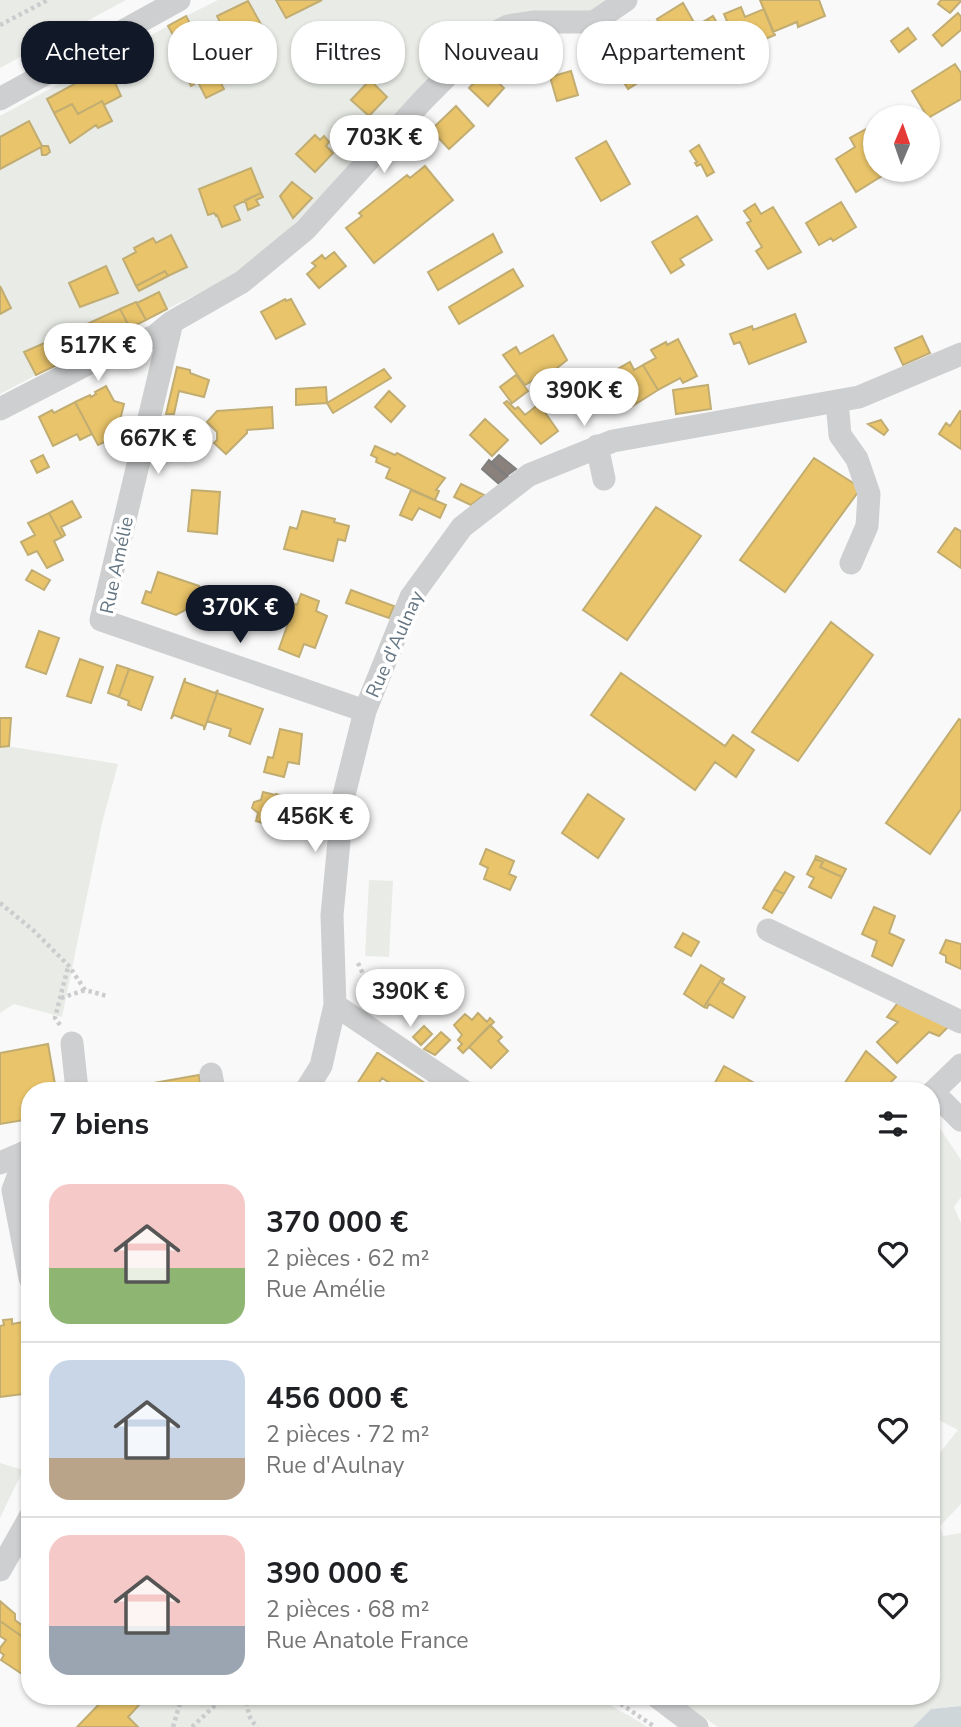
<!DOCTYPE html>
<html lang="fr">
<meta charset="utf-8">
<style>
:root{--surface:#fff;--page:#f6f6f6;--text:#202124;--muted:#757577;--line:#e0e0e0;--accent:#111827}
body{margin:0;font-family:"Nunito Sans",sans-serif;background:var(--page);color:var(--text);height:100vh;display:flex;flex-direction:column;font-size:26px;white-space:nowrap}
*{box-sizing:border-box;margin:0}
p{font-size:23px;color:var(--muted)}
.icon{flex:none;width:38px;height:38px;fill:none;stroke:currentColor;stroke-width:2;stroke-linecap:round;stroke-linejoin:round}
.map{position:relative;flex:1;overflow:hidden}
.side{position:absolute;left:21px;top:1082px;width:919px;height:623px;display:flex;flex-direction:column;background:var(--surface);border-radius:28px;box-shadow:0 2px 5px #0004}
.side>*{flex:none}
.guide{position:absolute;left:21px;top:21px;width:920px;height:63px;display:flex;gap:14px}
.needle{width:46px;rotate:2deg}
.buttons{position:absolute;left:863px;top:105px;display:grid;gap:14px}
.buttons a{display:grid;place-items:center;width:77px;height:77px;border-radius:50%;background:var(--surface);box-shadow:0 2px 5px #0004;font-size:35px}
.price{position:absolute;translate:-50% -60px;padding:0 16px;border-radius:24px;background:#fff;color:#222;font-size:23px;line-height:46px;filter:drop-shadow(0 2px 4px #0008)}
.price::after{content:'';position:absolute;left:50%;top:42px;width:21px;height:16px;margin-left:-10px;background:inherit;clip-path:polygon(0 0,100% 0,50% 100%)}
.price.current{background:var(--accent);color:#fff}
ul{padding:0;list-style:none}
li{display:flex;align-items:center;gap:21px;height:175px;padding:0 28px}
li+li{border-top:2px solid var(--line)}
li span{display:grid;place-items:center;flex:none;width:196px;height:140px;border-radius:21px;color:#555}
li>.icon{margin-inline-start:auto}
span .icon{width:84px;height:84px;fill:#fffc;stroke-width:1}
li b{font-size:30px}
h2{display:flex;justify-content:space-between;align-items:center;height:84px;padding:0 28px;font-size:30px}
.chip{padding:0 24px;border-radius:28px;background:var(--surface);box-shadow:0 2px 5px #0004;font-size:24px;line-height:63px}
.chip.current{background:var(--accent);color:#fff}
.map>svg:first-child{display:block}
.green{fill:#e8ebe6;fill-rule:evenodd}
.water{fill:#ced6d9}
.homes{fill:#e9c46a;stroke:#c1ad72;stroke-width:2}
.industry{fill:#8a817c;stroke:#7f7e7e;stroke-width:2}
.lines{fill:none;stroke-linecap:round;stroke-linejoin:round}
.path{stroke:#cbcccd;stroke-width:4.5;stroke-dasharray:3.5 3.5;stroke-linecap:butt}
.minor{stroke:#cecfd0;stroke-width:23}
.labels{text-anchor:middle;stroke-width:7;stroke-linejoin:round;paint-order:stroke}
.street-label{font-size:19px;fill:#657683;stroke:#fff}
</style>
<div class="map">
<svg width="961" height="1727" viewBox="0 0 961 1727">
<rect width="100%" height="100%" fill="#f9f9f9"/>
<path class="green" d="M0,0h126l-126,68z
M218,0h398l-24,16 -65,-3 -207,184 -26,27 -52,48 -75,37 -8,-17 -103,46 10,22 -5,3 -11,-22 -25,12 11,22 -36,19v-278l85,-46 4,6 -42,23 23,44 26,-18 2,3 14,-7 -8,-16 17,-10 -16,-35 63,-34 27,49 -7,4 3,7 7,-4 26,7 -38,-73zM251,168l12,29 -7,3 2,6 -9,4 -4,-9 -11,5 6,14 -18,7 -8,-14 -6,2 -9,-26z
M0,745l118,19 -16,59 -40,194 -48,-13 -14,9z
M369,880l24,1 -4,76 -24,-1z
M933,1118l28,42v37l-7,10 7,16v281l-21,22 3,10 18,-3v173l-30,3 -18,18h-195l-45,-31h258v-232l27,-34 -27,-14v-296z
M0,1463l23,7 -23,48z
M105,1696h493c15,13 33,19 49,31h-570z"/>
<path class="water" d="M961,1706v21h-48l18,-18z"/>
<path class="homes" d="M276,0h46l-36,18z
M760,0h59l6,16 -27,11 -1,-5 -24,10z
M941,0h20v1l-11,12 -12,-9z
M248,1l14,25 -32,16 -4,-7 -6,3 -5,-11 6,-3 -4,-8z
M683,3l13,23 12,-7 22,43 -19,12 -17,-29 -16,10 -21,-36z
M741,7l4,10 19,-8 11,26 -36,15 -15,-36z
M958,13l3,4v13l-19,16 -9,-11z
M186,16l38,73 -18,9 -8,-16 -7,4 -3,-7 7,-4 -27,-49z
M713,16l24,42 -7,4 -22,-43z
M649,22l17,30 -17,10 -8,-14 4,-2 -9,-16z
M908,28l8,11 -17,13 -8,-11z
M631,32l24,40 -27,17 -24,-40z
M536,41l8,25 -16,5 -10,6 -14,-22 13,-8z
M105,60l16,36 -17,9 -2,-4 -24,13 -6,-10 -18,9 -7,-14 42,-23 -4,-6z
M955,64l6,9v26l-33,19 -16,-27z
M486,71l18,17 -16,18 -19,-18z
M571,71l7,24 -21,6 -7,-24z
M370,80l17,17 -18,19 -18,-16z
M102,101l10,20 -14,7 -2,-3 -26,18 -16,-30 18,-9 6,10z
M456,106l18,20 -25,23 -18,-19z
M29,121l13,25h6l2,6 -4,3h-4l-1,-8 -41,22v-32z
M866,129l9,14v27h3l4,6 -26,16 -20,-33 19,-12 -5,-9z
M315,135l5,5 4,-4 5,6 -3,4 7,7 -18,19 -19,-18z
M606,141l24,43 -29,17 -25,-43z
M699,145l15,27 -7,4 -6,-12 -4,2 -2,-3 2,-1 -7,-11z
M425,166l28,34 -79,63 -28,-35 16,-12 -3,-3 48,-38 3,3z
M251,168l10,25 -27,13 6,14 -18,7 -5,-12 -1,1 -2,-3 -6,2 -9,-26z
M292,182l20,16 -19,20 -13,-22z
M261,193l2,4 -7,3 3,5 -11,5 -3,-10z
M841,202l15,25 -23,14 -2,-3 -12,7 -13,-22z
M755,204l6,10 12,-7 28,45 -33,17 -12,-18 6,-4 -15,-24 4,-2 -7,-10z
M697,216l15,24 -32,19 4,6 -13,8 -19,-31z
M493,234l9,18 -64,38 -10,-18z
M171,235l16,32 -19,9 -3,-5 -29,15 -13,-27 13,-7 -2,-4 19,-10 3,5z
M334,252l12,14 -27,22 -12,-14 9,-8 -4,-3 10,-8 3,4z
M106,266l12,27 -38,14 -11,-24z
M513,269l10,17 -64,38 -10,-17z
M165,271l3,5 -29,15 -3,-5z
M0,286l11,22 -11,6z
M159,292l8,17 -21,11 -9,-17z
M285,299l1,2 5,-2 14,25 -29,15 -15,-27z
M136,302l10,18 -16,8 -10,-19z
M120,309l10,19 -64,32 -10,-22z
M795,314l11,28 -57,22 -9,-22 -6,2 -4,-10 22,-8 1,4z
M553,335l14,25 -20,16 -1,-3 -21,12 -22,-30 13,-8 4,7z
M922,336l8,17 -27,12 -8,-17z
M678,339l19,37 -14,7 -3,-5 -22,12 -15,-25 13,-7 -5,-8 15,-8 1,3z
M51,340l10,23 -25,12 -12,-23z
M630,362l4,8 9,-5 15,25 -32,20 -21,-34z
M177,367l13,3v3l19,7 -5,17 -25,-6 -5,23h-8z
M384,369l7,9 -58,35 -6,-10z
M516,375l12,16 -16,12 -12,-16z
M708,385l3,24 -35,5 -3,-24z
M106,386l8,15 10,3 -8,33 -18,8 -23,-43 15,-7 1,2 5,-3 -1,-2z
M326,387l1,16 -31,2v-16z
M389,391l16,15 -14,16 -16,-15z
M507,401l8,8 3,-2 7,8 14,-11 19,27 -17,13 -37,-41z
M75,402l17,32 -12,6 -3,-6 -24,12 -14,-29 13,-7 2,3z
M272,407l1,21 -26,2v3l-21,21 -12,-11 3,-3v-8l-10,-10 10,-11z
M960,411h1v38l-22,-15 7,-11 4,3z
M485,419l23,21 -16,16 -22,-21z
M881,420l7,10 -4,5 -16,-11z
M375,446l20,9 2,-2 48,25 -9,12 3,1 -4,9 -49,-22 4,-10 -14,-6 1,-4 -6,-3z
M43,455l6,12 -12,6 -6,-12z
M814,458l47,30 -76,104 -45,-32z
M461,484l23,11 -13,10 -17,-8z
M192,490l28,2 -3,42 -29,-3z
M411,490l35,15 -6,13 -21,-10 -7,12 -12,-5z
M72,501l9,16 -20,10 4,8 -3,2 -13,-24z
M656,507l45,29 -74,104 -44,-30z
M302,511l33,8 -1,3 15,4 -4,15 -7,-2 -5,22 -49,-12 6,-22 7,2z
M49,513l13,24 -8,4 9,19 -16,8 -10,-17 -9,4 -7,-13 14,-7 -7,-12z
M955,528l6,3v37l-23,-16z
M32,570l18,10 -6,10 -18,-10z
M158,572l41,14 -6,20 -17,9 -34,-12 4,-12 5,2z
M351,590l43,16 -5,12 -43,-15z
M301,594l18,7 -3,10 11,5 -12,32 -11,-4 -5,13 -20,-8 16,-45 2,1z
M831,622l42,33 -75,106 -46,-29z
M39,631l20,7 -13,36 -20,-7z
M80,659l23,8 -12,36 -24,-7z
M117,665l12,4 -10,28 -11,-4z
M129,669l24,8 -12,33 -13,-5 1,-4 -10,-4z
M621,673l104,73 8,-11 21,15 -18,27 -21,-15 -20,28 -104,-75z
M185,678v4l30,11 3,-3 -14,40v-4l-30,-11 -3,4z
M217,693l46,16 -13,35 -21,-8 2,-7 -24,-8z
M0,718h11l-2,28 -9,1z
M959,719l2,1v89l-31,45 -44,-31z
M280,729l22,5 -3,30 -11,-2 -4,15 -20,-5 4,-15 5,1z
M263,792l13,3 -7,30 -13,-4 2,-8 -6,-5 2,-6 7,-2z
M276,794l28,7 -4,18 4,1 -4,14 -32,-8z
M588,794l36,25 -26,39 -36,-25z
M486,849l28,12 -5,13 7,3 -6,13 -26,-11 4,-11 -8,-4z
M816,856l30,13 -4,8 -22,-10 3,-5 -8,-3z
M815,859l8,3 -3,5 22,10 -11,21 -22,-11 5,-9 -7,-4z
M785,872l9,5 -10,17 -10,-5z
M774,889l10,5 -12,19 -9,-5z
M874,907l21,9 -6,17 15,7 -12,26 -20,-10 5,-15 -15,-7z
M683,933l16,9 -8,14 -16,-9z
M946,940l15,4v25l-15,-7v-6l-6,-3z
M701,965l21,13 -18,29 -20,-13z
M722,978l2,1 -2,4 23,14 -12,21 -24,-14 -2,4 -3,-1z
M900,1000l52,23 -13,13 -10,-4 -32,31 -20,-21 21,-20 -11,-5z
M478,1013l9,9 3,-4 4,4 -31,31 -5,-5 4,-4 -4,-4 4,-5 -8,-10 11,-11 7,6z
M490,1025l12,12 -4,4 10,10 -17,17 -22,-21z
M424,1026l8,8 -11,11 -8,-8z
M441,1032l9,8 -15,15 -11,-6z
M48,1044l8,46h-26v29l-30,5v-71z
M866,1051l30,26 -13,13h-37l-4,-3z
M377,1053h1l50,32 -3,5h-25l-18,-12 -3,5 3,2 -3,4 -3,-2 -2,3h-21z
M724,1066l43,24h-56z
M199,1075l2,15h-76v-2z
M12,1319v5l11,-2 7,43v28l-30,4v-71l4,-1 -1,-5z
M0,1601l15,13v6l8,6 7,-11v27l-30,-21z
M0,1621l30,21v28l-5,6 -24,-16 3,-5 -4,-3v-4l6,-8 -6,-4z
M107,1696h23l9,9 -11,12 10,10h-61z"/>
<path class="industry" d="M499,455l17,14 -10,7 -15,-13z
M489,460l19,17 -9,7 -17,-15z"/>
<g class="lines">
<path class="path" d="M0,25l48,-25
M0,903l33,27 36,36 16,24 22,6
M358,963l15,33 -3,7
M61,998l24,-8
M60,1025l-5,-7 13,-51
M243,1696c8,11 1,20 15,31
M609,1696l46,31
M173,1727l9,-31
M192,1727l33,-31"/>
<path class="minor" d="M0,99l179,-99
M172,322l-71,298 264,91
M837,401l3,34 17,24 12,35 -2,32 -16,37
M0,409l97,-50 58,-23 17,-14 70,-40 63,-52 120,-132 60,-60 23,-12 25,-4h61l32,-22
M597,446l7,33
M768,930l193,92
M335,1005l127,85
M72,1043l5,47
M211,1074l3,16
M306,1090l15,-24 14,-61 -3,-90 11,-116 22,-88 46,-114 51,-70 67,-52 84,-34 246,-44 102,-43
M933,1092l28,28
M931,1094l30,-29
M28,1151l-15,39 17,88
M0,1163l30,-13
M0,1570l30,-53
M656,1696l41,31"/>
</g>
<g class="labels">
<g class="street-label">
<text transform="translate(116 565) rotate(-78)" y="7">Rue Amélie</text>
<text transform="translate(394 644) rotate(-66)" y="7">Rue d'Aulnay</text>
</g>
</g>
</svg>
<div class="buttons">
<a><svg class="needle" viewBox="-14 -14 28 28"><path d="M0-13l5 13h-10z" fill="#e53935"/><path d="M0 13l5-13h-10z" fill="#757577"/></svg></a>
</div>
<b class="price" style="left:384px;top:175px">703K €</b>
<b class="price" style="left:98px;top:383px">517K €</b>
<b class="price" style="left:584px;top:428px">390K €</b>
<b class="price" style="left:158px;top:476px">667K €</b>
<b class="price current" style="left:240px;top:645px">370K €</b>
<b class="price" style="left:315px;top:854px">456K €</b>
<b class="price" style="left:410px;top:1029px">390K €</b>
<div class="guide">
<a class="chip current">Acheter</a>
<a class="chip">Louer</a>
<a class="chip">Filtres</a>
<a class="chip">Nouveau</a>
<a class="chip">Appartement</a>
</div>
<section class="side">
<h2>7 biens<svg class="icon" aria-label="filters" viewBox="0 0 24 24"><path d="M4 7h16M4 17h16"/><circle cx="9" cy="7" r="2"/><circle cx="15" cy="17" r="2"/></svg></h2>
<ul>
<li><span style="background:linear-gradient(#f6c9c9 60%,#8fb573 0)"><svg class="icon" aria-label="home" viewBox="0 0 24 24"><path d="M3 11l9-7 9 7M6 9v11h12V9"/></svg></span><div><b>370 000 €</b><p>2 pièces · 62 m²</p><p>Rue Amélie</p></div><svg class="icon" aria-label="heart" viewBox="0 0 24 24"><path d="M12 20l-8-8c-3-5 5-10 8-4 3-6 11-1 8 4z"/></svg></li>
<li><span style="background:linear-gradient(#c9d6e8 70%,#b9a48a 0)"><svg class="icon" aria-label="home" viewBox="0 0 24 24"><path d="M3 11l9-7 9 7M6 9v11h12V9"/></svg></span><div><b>456 000 €</b><p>2 pièces · 72 m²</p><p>Rue d'Aulnay</p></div><svg class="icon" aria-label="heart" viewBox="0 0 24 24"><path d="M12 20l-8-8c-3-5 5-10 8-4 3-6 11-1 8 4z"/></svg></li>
<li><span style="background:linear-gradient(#f6c9c9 65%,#9aa5b1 0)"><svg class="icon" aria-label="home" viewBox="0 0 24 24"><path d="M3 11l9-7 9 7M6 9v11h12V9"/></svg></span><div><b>390 000 €</b><p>2 pièces · 68 m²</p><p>Rue Anatole France</p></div><svg class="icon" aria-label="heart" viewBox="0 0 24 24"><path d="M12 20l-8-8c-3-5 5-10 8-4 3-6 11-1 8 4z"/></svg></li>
</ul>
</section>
</div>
